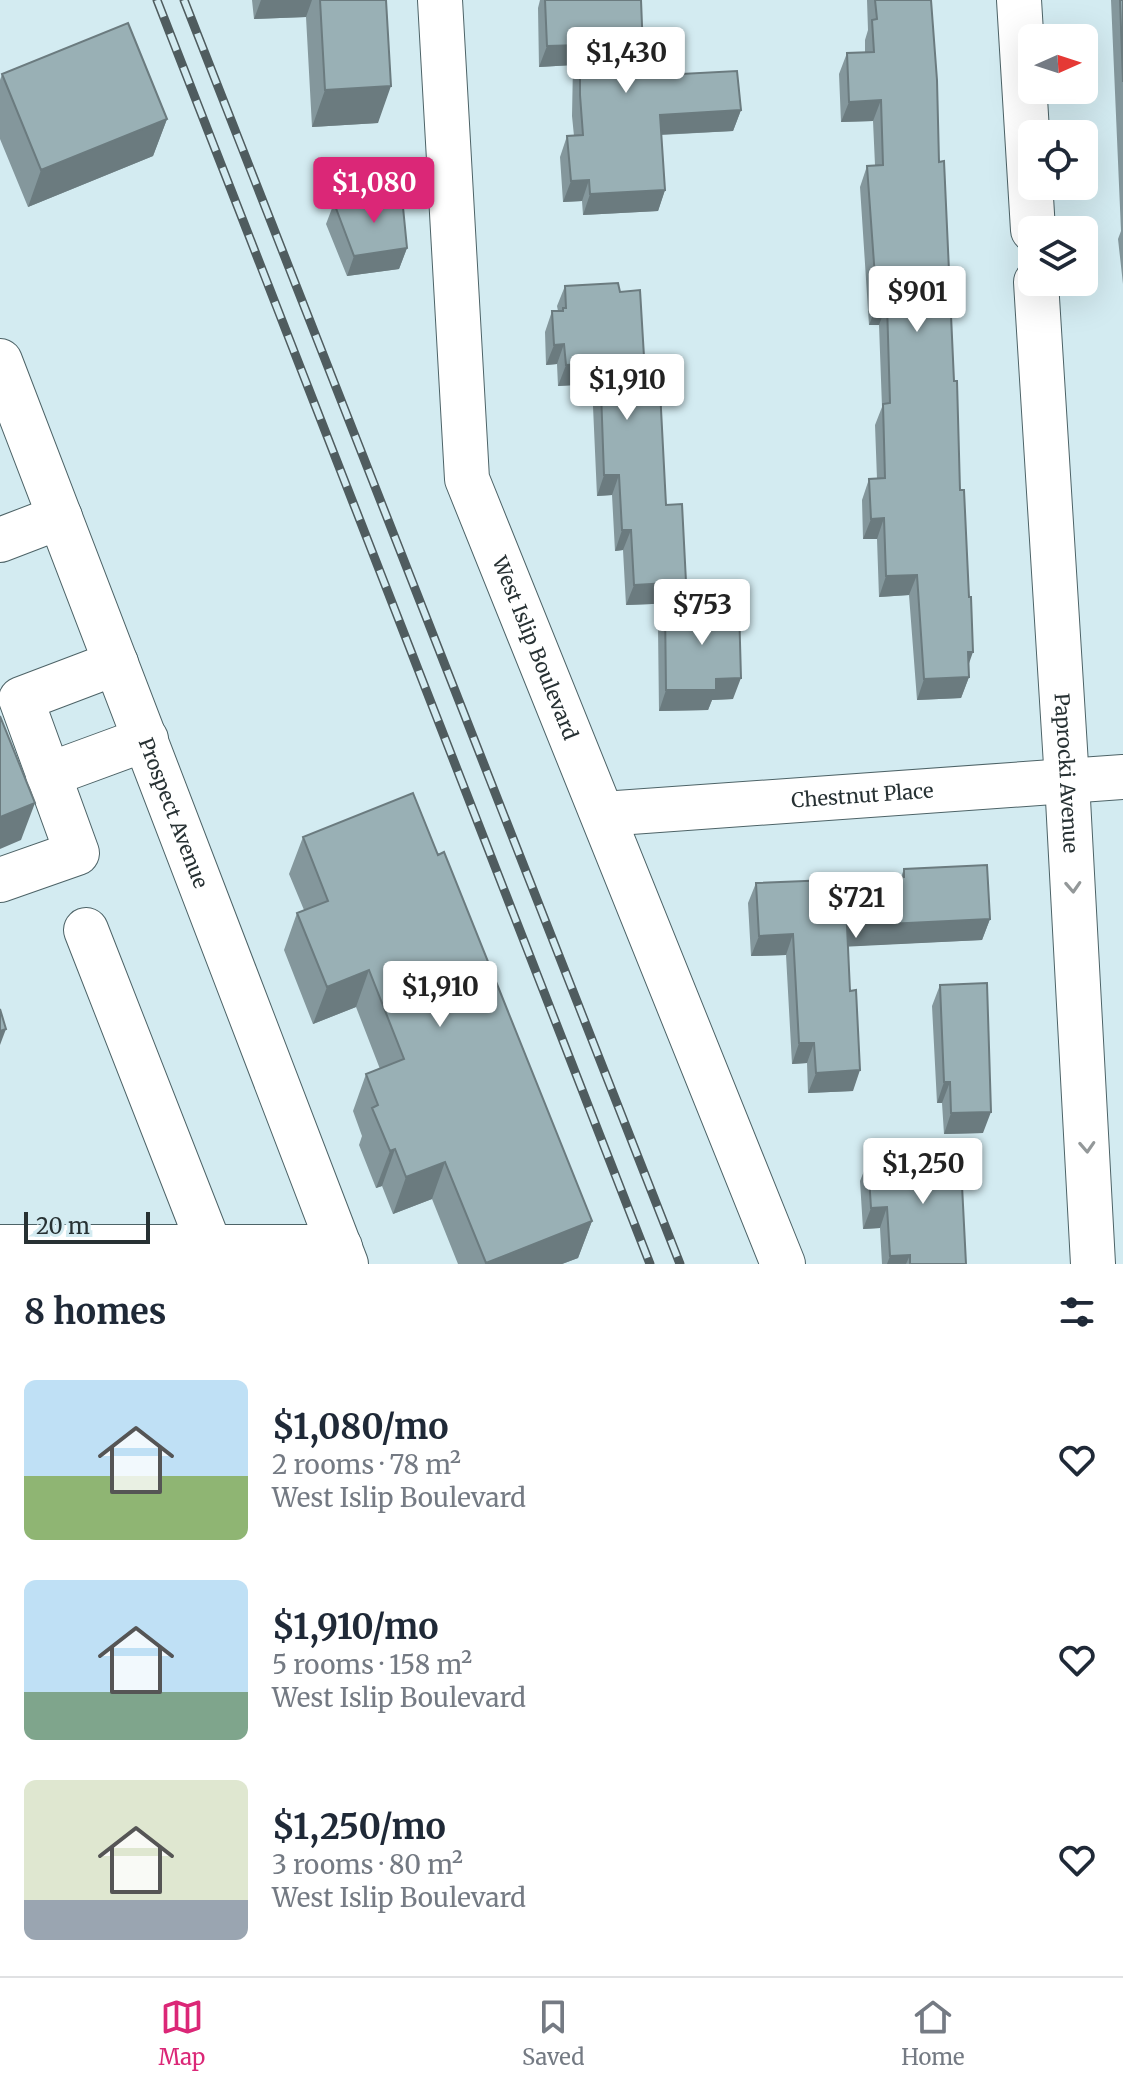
<!DOCTYPE html>
<meta charset="utf-8">
<style>
:root{--surface:#fff;--page:#f2f2f3;--text:#1f2937;--muted:#747a83;--line:#e0e1e3;--accent:#db2777}
body{margin:0;font-family:Merriweather,serif;background:var(--page);color:var(--text);height:100vh;display:flex;flex-direction:column;font-size:30px;white-space:nowrap}
*{box-sizing:border-box;margin:0}
p{font-size:26px;color:var(--muted)}
.icon{flex:none;width:44px;height:44px;fill:none;stroke:currentColor;stroke-width:2;stroke-linecap:round;stroke-linejoin:round}
.map{position:relative;height:1264px;overflow:hidden}
.panel{display:flex;flex-direction:column;background:var(--surface);flex:1}
.panel>*{flex:none}
.needle{width:52px;rotate:87deg}
.controls{position:absolute;left:1018px;top:24px;display:grid;gap:16px}
.controls a{display:grid;place-items:center;width:80px;height:80px;border-radius:12px;background:var(--surface);box-shadow:0 8px 32px #0002;font-size:40px}
.scale{position:absolute;left:24px;bottom:20px;width:126px;box-sizing:border-box;padding-left:8px;border:4px solid #273133;border-top:0;font-size:22px;line-height:28px;white-space:nowrap;color:#273133;-webkit-text-stroke:6px #d3ebf1;paint-order:stroke}
.price{position:absolute;translate:-50% -68px;padding:0 18px;border-radius:8px;background:#fff;color:#222;font-size:26px;line-height:52px;filter:drop-shadow(0 2px 4px #0008)}
.price::after{content:'';position:absolute;left:50%;top:48px;width:24px;height:18px;margin-left:-12px;background:inherit;clip-path:polygon(0 0,100% 0,50% 100%)}
.price.current{background:var(--accent);color:#fff}
ul{padding:0;list-style:none}
li{display:flex;align-items:center;gap:24px;height:200px;padding:0 24px}
li span{display:grid;place-items:center;flex:none;width:224px;height:160px;border-radius:12px;color:#555}
li>.icon{margin-inline-start:auto}
span .icon{width:96px;height:96px;fill:#fffc;stroke-width:1}
li b{font-size:34px}
h2{display:flex;justify-content:space-between;align-items:center;height:96px;padding:0 24px;font-size:34px}
.tabs{display:flex;justify-content:space-around;align-items:center;height:112px;border-top:2px solid var(--line);background:var(--surface);font-size:22px;color:var(--muted)}
.tabs a{display:grid;justify-items:center;gap:4px}
.tabs .current{color:var(--accent)}
.map>svg:first-child{display:block}
.lines{fill:none;stroke-linecap:round;stroke-linejoin:round}
.minor-casing{stroke:#4d6367;stroke-width:46}
.minor{stroke:#fff;stroke-width:44}
.rail-casing{stroke:#4f5c5f;stroke-width:9}
.rail{stroke:#d3ebf1;stroke-width:6;stroke-dasharray:18;stroke-linecap:butt}
.wall{fill:#84979c}
.shaded-wall{fill:#6b7b7f}
.building{fill:#99b0b5;stroke:#6b7b7f;stroke-width:2}
.oneway{stroke:#939899}
.labels{text-anchor:middle;stroke-width:6;stroke-linejoin:round;paint-order:stroke}
.street-label{font-size:20px;fill:#273133;stroke:#d3ebf1}
</style>
<div class="map">
<svg width="1123" height="1264" viewBox="0 0 1123 1264">
<rect width="100%" height="100%" fill="#d3ebf1"/>
<g class="lines">
<defs>
<g id="minor">
<path id="s1" d="M440,0l27,479 316,785"/>
<path d="M1019,0l14,230"/>
<path id="s2" d="M1036,282l31,499 26,483"/>
<path id="s3" d="M0,361l346,903"/>
<path d="M0,540l60,-23"/>
<path d="M48,775l98,-36"/>
<path id="s4" d="M603,814l520,-37"/>
<path d="M0,880l77,-27 -56,-154 95,-36"/>
<path d="M86,930l124,317"/>
<path d="M0,1247h340"/>
</g>
</defs>
<use href="#minor" class="minor-casing"/>
<use href="#minor" class="minor"/>
<defs>
<path id="rail" d="M157,0l493,1264
M184,0l496,1264"/>
</defs>
<use href="#rail" class="rail-casing"/>
<use href="#rail" class="rail"/>
</g>
<path class="wall" d="M252,0h134l-8,123 -66,4 -6,-110 -52,2z
M540,0h101l3,76 97,34 -8,21 -72,4 4,55 -7,21 -75,4 -1,-14 -19,1 -3,-45 7,-21h7l-2,-20 1,-51 -34,2 -1,-59z
M867,0h64l8,162 15,219 15,296 -8,21 -44,2 -8,-105 -30,2 -2,-58h-14l-1,-39 7,-21h8l-2,-54 7,-18 -3,-82h-10l-9,-138 7,-21 8,-1 -2,-44 -32,1 -2,-48 8,-21h18v-13l3,-10z
M1111,0h12v284l-5,-45 3,-8z
M2,74l165,45 -14,37 -125,51 -28,-68v-59z
M334,203l73,45 -8,21 -52,7 -21,-52z
M565,286l55,6 26,98 20,115 12,98 -52,2 -3,-55 -8,1 -3,-56 -15,1 -5,-112 -34,2 -1,-22 -11,1 -1,-33 7,-21h6l-1,-5z
M665,607l68,92 -21,1 -4,10 -49,1 -1,-83z
M303,837l135,18 154,366 -14,37 -16,6h-104l-26,-65 -39,15 -11,-28 -6,2 -17,-43 3,-9 -9,-25 13,-37 14,-5 -24,-62 -43,17 -29,-74 13,-37 7,-3 -15,-36z
M904,869l86,50 -8,21 -134,6 5,145 -45,2 -1,-30 -15,1 -6,-109 -35,1 -3,-53 8,-20 145,-6z
M940,985l43,148 -39,1 -2,-31h-5l-5,-97z
M928,1148l38,116h-84l-2,-36 -17,1 -3,-48 8,-20 56,-3z"/>
<path class="shaded-wall" d="M261,0h51l-6,17 -52,2z
M580,45l-7,20 -34,2 8,-21z
M391,86l-13,37 -66,4 13,-37z
M881,100l-8,21 -32,1 8,-20z
M741,110l-8,21 -81,4 8,-20z
M167,119l-14,37 -125,51 13,-37z
M589,180l-7,21 -19,1 8,-21z
M665,190l-7,21 -75,4 7,-21z
M407,248l-8,21 -52,7 7,-20z
M887,304l-8,21h-10l8,-20z
M564,344l-7,20 -11,1 8,-20z
M600,363l-8,21 -34,2 8,-21z
M604,475h15l-7,20 -15,1z
M884,518l-7,21h-14l8,-20z
M622,530h9l-8,20 -8,1z
M917,575l-8,20 -30,2 7,-21z
M686,582l-8,21 -52,2 8,-20z
M968,652h5l-7,20z
M969,677l-8,21 -44,2 7,-21z
M741,678l-8,21 -21,1 -4,10 -49,1 7,-21 50,-11z
M35,803l-14,37 -21,9v-32z
M990,919l-8,21 -142,7 7,-21z
M793,934l-7,21 -35,1 8,-20z
M369,970l-13,37 -43,17 14,-37z
M6,1029l-6,16v-14z
M799,1043h15l-7,20 -15,1z
M860,1070l-7,21 -45,2 8,-20z
M944,1082h6l-8,21h-5z
M991,1112l-8,21 -39,1 7,-21z
M395,1149l-13,37 -6,2 14,-37z
M445,1162l-13,37 -39,15 13,-37z
M887,1207l-7,21 -17,1 8,-21z
M592,1221l-14,37 -16,6h-77z
M910,1255l-4,9h-19l3,-8z"/>
<path class="building" d="M320,0h66l5,86 -66,4z
M545,0h96l3,76 93,-5 4,39 -81,5 5,75 -75,4 -1,-14 -18,1 -4,-45 16,-1 -3,-40v-50l-33,1z
M875,0h56l6,80 2,82 5,-1 10,220h3l3,109h4l5,107h2l2,55h-5l1,25 -45,2 -7,-104 -31,1 -2,-58 -13,1 -2,-40 16,-1 -2,-74 7,-1 -3,-99 -10,1 -10,-139 16,-1 -2,-65 -32,2 -2,-49 27,-1 -2,-32 5,-1z
M1120,0h3v82z
M128,23l39,96 -126,51 -39,-96z
M402,197l5,51 -53,8 -20,-53z
M618,283l2,9 20,-2 6,100h14l6,115 16,-1 4,78 -52,3 -3,-55h-9l-3,-55h-15l-4,-112 -34,2 -2,-21 -10,1 -2,-34h11v-3h3l-1,-22z
M665,607h74l2,71 -25,1v11h-50z
M0,716l35,87 -35,14z
M413,793l25,62 6,-3 148,369 -106,42 -41,-101 -39,15 -11,-28 -5,2 -18,-43 6,-3 -12,-31 38,-15 -35,-89 -42,17 -30,-74 31,-12 -25,-64z
M987,865l3,54 -143,7 3,65 6,-1 4,80 -44,3 -2,-30h-15l-6,-109 -34,2 -3,-53 148,-6v-8z
M987,983l4,129 -40,1 -1,-31h-6l-4,-97z
M0,1009l6,20 -6,2z
M960,1146l6,118h-56v-9l-20,1 -3,-49 -16,1 -3,-47 61,-3 -1,-10z"/>
<defs><path id="oneway-chevron" d="M-2-3.5L2.5 0L-2 3.5" fill="none" stroke-width="1.6" stroke-linecap="round" stroke-linejoin="round" transform="scale(2)"/></defs>
<g class="oneway">
<use href="#oneway-chevron" transform="translate(1073 887) rotate(87)"/>
<use href="#oneway-chevron" transform="translate(1087 1147) rotate(87)"/>
</g>
<g class="labels">
<g class="street-label">
<text dy="7" stroke="none"><textPath href="#s1" startOffset="662">West Islip Boulevard</textPath></text>
<text dy="7" stroke="none"><textPath href="#s2" startOffset="492">Paprocki Avenue</textPath></text>
<text dy="7" stroke="none"><textPath href="#s4" startOffset="260">Chestnut Place</textPath></text>
<text dy="7" stroke="none"><textPath href="#s3" startOffset="484">Prospect Avenue</textPath></text>
</g>
</g>
</svg>
<div class="controls">
<a><svg class="needle" viewBox="-14 -14 28 28"><path d="M0-13l5 13h-10z" fill="#e53935"/><path d="M0 13l5-13h-10z" fill="#747a83"/></svg></a>
<a><svg class="icon" aria-label="locate" viewBox="0 0 24 24"><circle cx="12" cy="12" r="6"/><path d="M12 2v4M12 18v4M2 12h4M18 12h4"/></svg></a>
<a><svg class="icon" aria-label="layers" viewBox="0 0 24 24"><path d="M12 4l9 5-9 5-9-5zM3 14l9 5 9-5"/></svg></a>
</div>
<div class="scale">20 m</div>
<b class="price" style="left:626px;top:95px">$1,430</b>
<b class="price current" style="left:374px;top:225px">$1,080</b>
<b class="price" style="left:917px;top:334px">$901</b>
<b class="price" style="left:627px;top:422px">$1,910</b>
<b class="price" style="left:702px;top:647px">$753</b>
<b class="price" style="left:856px;top:940px">$721</b>
<b class="price" style="left:440px;top:1029px">$1,910</b>
<b class="price" style="left:923px;top:1206px">$1,250</b>
</div>
<section class="panel">
<h2>8 homes<svg class="icon" aria-label="filters" viewBox="0 0 24 24"><path d="M4 7h16M4 17h16"/><circle cx="9" cy="7" r="2"/><circle cx="15" cy="17" r="2"/></svg></h2>
<ul>
<li><span style="background:linear-gradient(#bfe0f5 60%,#8fb573 0)"><svg class="icon" aria-label="home" viewBox="0 0 24 24"><path d="M3 11l9-7 9 7M6 9v11h12V9"/></svg></span><div><b>$1,080/mo</b><p>2 rooms · 78 m²</p><p>West Islip Boulevard</p></div><svg class="icon" aria-label="heart" viewBox="0 0 24 24"><path d="M12 20l-8-8c-3-5 5-10 8-4 3-6 11-1 8 4z"/></svg></li>
<li><span style="background:linear-gradient(#bfe0f5 70%,#7fa58c 0)"><svg class="icon" aria-label="home" viewBox="0 0 24 24"><path d="M3 11l9-7 9 7M6 9v11h12V9"/></svg></span><div><b>$1,910/mo</b><p>5 rooms · 158 m²</p><p>West Islip Boulevard</p></div><svg class="icon" aria-label="heart" viewBox="0 0 24 24"><path d="M12 20l-8-8c-3-5 5-10 8-4 3-6 11-1 8 4z"/></svg></li>
<li><span style="background:linear-gradient(#dfe7d0 75%,#9aa5b1 0)"><svg class="icon" aria-label="home" viewBox="0 0 24 24"><path d="M3 11l9-7 9 7M6 9v11h12V9"/></svg></span><div><b>$1,250/mo</b><p>3 rooms · 80 m²</p><p>West Islip Boulevard</p></div><svg class="icon" aria-label="heart" viewBox="0 0 24 24"><path d="M12 20l-8-8c-3-5 5-10 8-4 3-6 11-1 8 4z"/></svg></li>
</ul>
</section>
<nav class="tabs">
<a class="current"><svg class="icon" aria-label="map" viewBox="0 0 24 24"><path d="M3 6l6-2 6 2 6-2v14l-6 2-6-2-6 2zM9 4v14M15 6v14"/></svg>Map</a>
<a><svg class="icon" aria-label="saved" viewBox="0 0 24 24"><path d="M7 4h10v16l-5-4-5 4z"/></svg>Saved</a>
<a><svg class="icon" aria-label="home" viewBox="0 0 24 24"><path d="M3 11l9-7 9 7M6 9v11h12V9"/></svg>Home</a>
</nav>
